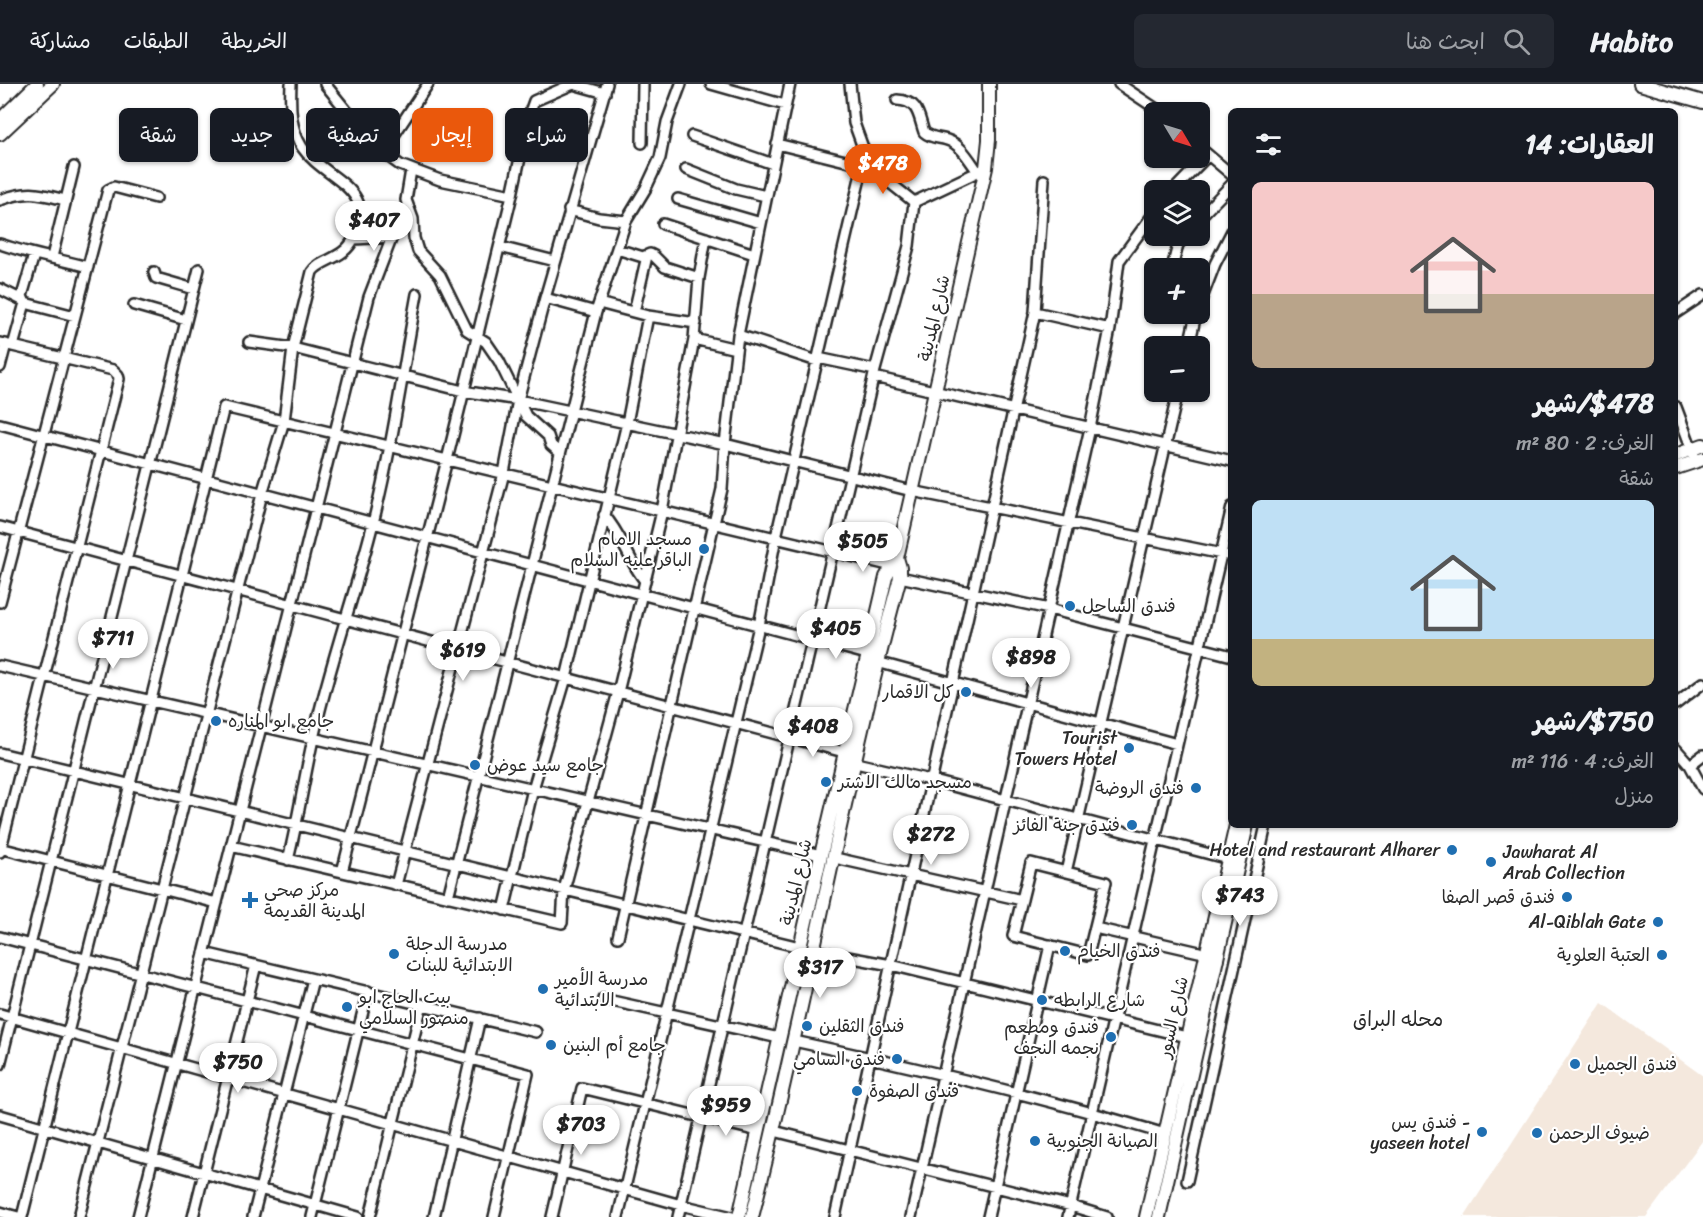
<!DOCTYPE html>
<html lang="ar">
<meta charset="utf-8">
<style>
:root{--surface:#171b24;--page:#242831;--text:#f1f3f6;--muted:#9ea1a6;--line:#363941;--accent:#ea580c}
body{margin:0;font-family:Sriracha,"Playpen Sans Arabic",sans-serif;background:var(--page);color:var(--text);direction:rtl;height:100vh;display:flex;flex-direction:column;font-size:22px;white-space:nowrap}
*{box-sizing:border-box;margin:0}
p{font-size:20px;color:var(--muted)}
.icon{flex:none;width:33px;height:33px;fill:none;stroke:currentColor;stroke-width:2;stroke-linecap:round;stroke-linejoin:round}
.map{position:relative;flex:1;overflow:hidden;direction:ltr}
.panel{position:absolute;left:1228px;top:24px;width:450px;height:720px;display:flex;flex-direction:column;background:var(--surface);border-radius:9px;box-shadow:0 2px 4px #0004;direction:rtl}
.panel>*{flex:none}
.guide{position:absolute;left:18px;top:24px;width:570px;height:54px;direction:rtl;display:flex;gap:12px}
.needle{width:39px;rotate:128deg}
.fabs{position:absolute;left:1144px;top:18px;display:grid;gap:12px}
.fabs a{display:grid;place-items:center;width:66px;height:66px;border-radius:9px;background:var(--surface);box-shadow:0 2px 4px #0004;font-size:30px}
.price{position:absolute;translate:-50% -51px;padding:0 14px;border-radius:21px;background:#fff;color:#222;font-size:20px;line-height:39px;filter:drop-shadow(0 2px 3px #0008)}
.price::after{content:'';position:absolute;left:50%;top:36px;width:18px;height:14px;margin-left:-9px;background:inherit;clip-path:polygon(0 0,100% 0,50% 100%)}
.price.on{background:var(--accent);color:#fff}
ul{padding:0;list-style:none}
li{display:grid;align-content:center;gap:12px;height:318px;padding:0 24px}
li span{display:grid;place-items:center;height:186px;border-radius:9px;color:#555}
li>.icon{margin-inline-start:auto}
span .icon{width:108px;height:108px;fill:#fffc;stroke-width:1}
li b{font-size:26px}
h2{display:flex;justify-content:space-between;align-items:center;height:72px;padding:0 24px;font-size:26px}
.pill{padding:0 21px;border-radius:9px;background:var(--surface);box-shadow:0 2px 4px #0004;font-size:21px;line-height:54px}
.pill.on{background:var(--accent);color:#fff}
header{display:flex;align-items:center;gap:36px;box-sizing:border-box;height:84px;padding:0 30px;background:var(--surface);border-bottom:2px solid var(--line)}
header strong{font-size:28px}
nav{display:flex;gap:33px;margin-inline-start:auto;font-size:21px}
.search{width:420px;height:54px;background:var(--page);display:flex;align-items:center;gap:15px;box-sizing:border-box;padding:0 21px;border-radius:9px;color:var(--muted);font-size:22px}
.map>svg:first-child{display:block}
.built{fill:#f4e8dd}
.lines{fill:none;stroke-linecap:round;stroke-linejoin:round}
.minor-casing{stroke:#2b2b2b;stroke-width:14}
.major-casing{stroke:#2b2b2b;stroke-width:16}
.minor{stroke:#fff;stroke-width:9}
.major{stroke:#fff;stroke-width:12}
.poi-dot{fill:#1f6fb2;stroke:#fff;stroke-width:2}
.labels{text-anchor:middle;stroke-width:4.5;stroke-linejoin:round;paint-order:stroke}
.street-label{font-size:18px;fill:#2b2b2b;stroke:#fff}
.poi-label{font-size:18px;fill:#2b2b2b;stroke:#fff;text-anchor:start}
.neighbourhood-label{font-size:20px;fill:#2b2b2b;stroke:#fff}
</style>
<header>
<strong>Habito</strong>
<div class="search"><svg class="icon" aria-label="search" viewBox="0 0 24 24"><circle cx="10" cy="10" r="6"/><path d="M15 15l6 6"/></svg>ابحث هنا</div>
<nav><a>الخريطة</a><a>الطبقات</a><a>مشاركة</a></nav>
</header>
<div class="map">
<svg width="1703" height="1133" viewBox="0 0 1703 1133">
<rect width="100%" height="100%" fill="#fff"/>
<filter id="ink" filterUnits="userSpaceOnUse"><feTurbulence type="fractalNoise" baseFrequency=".0167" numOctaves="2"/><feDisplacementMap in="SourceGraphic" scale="12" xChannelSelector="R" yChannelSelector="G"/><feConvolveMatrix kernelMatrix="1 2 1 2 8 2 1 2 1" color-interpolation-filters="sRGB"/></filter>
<g filter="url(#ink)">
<path class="built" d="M1602,919l101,73v64l-57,77h-182z"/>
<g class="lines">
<defs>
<path id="minor" d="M325,0l21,26 43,47 11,8 40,15 72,15
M711,0l74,21
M850,0l4,39 16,44
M1119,0l42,28
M897,16c22,1 21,15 27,32 8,7 15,5 23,8 14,4 23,21 31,32
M692,52l81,28
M642,59l1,-59
M777,60l93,23 44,35
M1200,64l32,27
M384,66l44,-66
M686,85l50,20 30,7
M411,86l-5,30 7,19 1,19 4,13 22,24 27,55 19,12 13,19 27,55 22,20 3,9 9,8
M1174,106l33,-34
M678,115l83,24
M0,116c28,-10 37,-7 65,0
M569,126l30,8 27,3
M1200,133l32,-33
M663,140l91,30
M354,155l38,-2
M0,160c29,10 58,15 88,23
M500,163l55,14
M617,165l26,8 7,-3 4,2 11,11 34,11
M52,173l22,-90
M1172,184l6,-23 7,-9
M154,188l2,6 38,11
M0,205l22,11
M545,214l51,14
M25,219l50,13
M599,219l49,13 48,7
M1200,219l15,-39 17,-33
M134,221l52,15
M634,228l13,-56
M1035,228l75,17
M1676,229l27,-18
M738,251l79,26
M694,255l42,10
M249,258l44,6 170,43 55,9 207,44 187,47 320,65
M0,259l113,27 5,5 1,4 -119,473
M13,262l12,-43 -3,-7 12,-41
M1189,262l7,-32
M818,274l57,12
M0,283l6,-23
M874,293l358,84
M1676,323l18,48
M0,340l867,230
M604,431c18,20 24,45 41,66
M0,443l844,225
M900,493l149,32 183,47
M0,518l108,-412 6,-3 42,11
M877,578l300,82
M0,582l821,189
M1676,620l27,-21
M1676,665l14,16 13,24
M0,669l800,194
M856,679l74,17 291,77
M1690,681l13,-10
M231,762l331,77 2,-33 54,-198 44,-181 32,-172 5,-61 7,-40
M0,764l217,55
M835,774l187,42
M288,776c10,-40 16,-81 25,-121 16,-73 42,-144 60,-216 19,-75 30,-153 44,-229
M1031,779l75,19 -18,73 -75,-19z
M342,788l105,-412 65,-265 18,-83 4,-11 39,-17 32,9
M1066,788l112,-480
M396,801l108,-412 14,-73 27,-102 62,-214
M448,813l148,-585 30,-91 20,-33 14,-30 7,-36 14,-38
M504,826l29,-121 33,-111 61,-255 21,-107
M1095,844l104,24
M0,853l528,137 -34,143
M618,853l104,-448 3,-45 13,-109 52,-251
M815,867l76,14 296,72
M204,869l332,79
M603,915l176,39
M0,930l681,191 51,12
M794,957c125,27 249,56 371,93
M0,981l199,-796
M0,1031l358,102
M774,1047l297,75 36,11
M1187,1097l79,-356
M0,1128l18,5
M22,1133l202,-810 673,160
M79,1133l183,-723 22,-73 9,-73 19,-76c8,-13 32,-12 42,-34 25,-51 -30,-58 -52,-91 -12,-18 -12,-42 -11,-63
M138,1133l231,-920 23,-60 18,-26
M193,1133l63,-252
M253,1133l60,-238
M312,1133l56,-226
M370,1133l52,-213
M434,1133l46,-199
M552,1133l30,-129 176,43
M618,1133l141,-591 17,-89 87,-372
M678,1133l197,-847 34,-124 5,-44 72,-34
M835,1133l200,-905 9,-132
M911,1133l179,-789 20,-99 9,-68 36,-49
M988,1133l62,-272
M1068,1133l164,-710"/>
<path id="major" d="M1640,0l63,18
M0,36l37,-36
M0,50l53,-50
M1676,371l27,-10
M1676,384l27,-9
M739,1133l82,-362 65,-278 11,-19 89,-390 3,-28v-56
M752,1133c54,-212 91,-429 148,-640v-9l-3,-10
M1146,1133l90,-392
M1159,1133l88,-392"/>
</defs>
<use href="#minor" class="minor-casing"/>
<use href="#major" class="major-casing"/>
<use href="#minor" class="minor"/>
<use href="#major" class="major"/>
</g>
</g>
<g class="poi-dot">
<circle cx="704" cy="465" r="6"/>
<circle cx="1070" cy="522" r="6"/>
<circle cx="966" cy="608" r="6"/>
<circle cx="216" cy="637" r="6"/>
<circle cx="1129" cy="664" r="6"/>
<circle cx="475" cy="681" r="6"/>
<circle cx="826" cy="698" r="6"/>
<circle cx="1196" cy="704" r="6"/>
<circle cx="1132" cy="741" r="6"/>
<circle cx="1452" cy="766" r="6"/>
<circle cx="1491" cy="778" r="6"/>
<circle cx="1567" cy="813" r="6"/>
<path d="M247 807h6v6h6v6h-6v6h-6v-6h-6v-6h6z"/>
<circle cx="1658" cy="838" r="6"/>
<circle cx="1065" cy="867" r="6"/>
<circle cx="394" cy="870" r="6"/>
<circle cx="1662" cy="871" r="6"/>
<circle cx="543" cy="905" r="6"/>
<circle cx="1042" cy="916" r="6"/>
<circle cx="347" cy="923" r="6"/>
<circle cx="807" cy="942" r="6"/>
<circle cx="1111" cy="953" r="6"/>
<circle cx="551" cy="961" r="6"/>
<circle cx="897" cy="975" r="6"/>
<circle cx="1575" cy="980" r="6"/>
<circle cx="857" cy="1007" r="6"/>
<circle cx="1482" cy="1048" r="6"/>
<circle cx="1537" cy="1049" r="6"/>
<circle cx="1035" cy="1057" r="6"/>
</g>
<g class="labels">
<g class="street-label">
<text transform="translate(934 234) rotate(-77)" y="6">شارع المدينة</text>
<text transform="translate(796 798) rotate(-77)" y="6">شارع المدينة</text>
<text transform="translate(1173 933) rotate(-77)" y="6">شارع السور</text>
</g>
<g class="poi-label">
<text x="692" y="461" text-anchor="end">مسجد الامام<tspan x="692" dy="21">الباقر عليه السلام</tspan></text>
<text x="1082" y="528">فندق الساحل</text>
<text x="954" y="614" text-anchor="end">كل الاقمار</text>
<text x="228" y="643">جامع ابو المناره</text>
<text x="1117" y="660" text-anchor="end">Tourist<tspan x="1117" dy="21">Towers Hotel</tspan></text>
<text x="487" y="687">جامع سيد عوض</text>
<text x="838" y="704">مسجد مالك الاشتر</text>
<text x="1184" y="710" text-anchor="end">فندق الروضة</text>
<text x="1120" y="747" text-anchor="end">فندق جنة الفائز</text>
<text x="1440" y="772" text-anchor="end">Hotel and restaurant Alharer</text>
<text x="1503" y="774">Jawharat Al<tspan x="1503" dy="21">Arab Collection</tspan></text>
<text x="264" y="812">مركز صحي<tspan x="264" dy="21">المدينة القديمة</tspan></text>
<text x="1555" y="819" text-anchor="end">فندق قصر الصفا</text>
<text x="1646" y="844" text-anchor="end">Al-Qiblah Gate</text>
<text x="406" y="866">مدرسة الدجلة<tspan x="406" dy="21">الابتدائية للبنات</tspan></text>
<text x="1077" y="873">فندق الخيام</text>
<text x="1650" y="877" text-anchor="end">العتبة العلوية</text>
<text x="555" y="901">مدرسة الأمير<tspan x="555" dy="21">الابتدائية</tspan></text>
<text x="359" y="919">بيت الحاج ابو<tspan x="359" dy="21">منصور السلامي</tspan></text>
<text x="1054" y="922">شارع الرابطه</text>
<text x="819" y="948">فندق الثقلين</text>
<text x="1099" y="949" text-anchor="end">فندق ومطعم<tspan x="1099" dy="21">نجمه النجف</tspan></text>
<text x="563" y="967">جامع أم البنين</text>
<text x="885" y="981" text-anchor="end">فندق السامي</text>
<text x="1587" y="986">فندق الجميل</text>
<text x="869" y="1013">فندق الصفوة</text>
<text x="1470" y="1044" text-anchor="end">فندق يس -<tspan x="1470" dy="21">yaseen hotel</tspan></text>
<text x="1549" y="1055">ضيوف الرحمن</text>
<text x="1047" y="1063">الصيانة الجنوبية</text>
</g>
<g class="neighbourhood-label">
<text x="1398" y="942">محله البراق</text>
</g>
</g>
</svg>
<div class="fabs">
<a><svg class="needle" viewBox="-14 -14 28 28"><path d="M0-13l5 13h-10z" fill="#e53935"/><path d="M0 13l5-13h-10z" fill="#9ea1a6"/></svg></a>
<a><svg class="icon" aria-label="layers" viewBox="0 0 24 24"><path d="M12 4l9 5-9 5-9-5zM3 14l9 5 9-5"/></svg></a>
<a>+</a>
<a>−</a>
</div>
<b class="price on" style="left:883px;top:111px">$478</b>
<b class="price" style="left:374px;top:168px">$407</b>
<b class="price" style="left:863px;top:489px">$505</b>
<b class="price" style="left:836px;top:576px">$405</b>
<b class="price" style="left:113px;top:586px">$711</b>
<b class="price" style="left:463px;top:598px">$619</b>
<b class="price" style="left:1031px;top:605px">$898</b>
<b class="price" style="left:813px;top:674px">$408</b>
<b class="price" style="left:931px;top:782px">$272</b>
<b class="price" style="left:1240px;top:843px">$743</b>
<b class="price" style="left:820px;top:915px">$317</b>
<b class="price" style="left:238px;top:1010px">$750</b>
<b class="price" style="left:726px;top:1053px">$959</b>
<b class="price" style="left:581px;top:1072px">$703</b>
<div class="guide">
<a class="pill">شراء</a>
<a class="pill on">إيجار</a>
<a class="pill">تصفية</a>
<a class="pill">جديد</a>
<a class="pill">شقة</a>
</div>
<section class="panel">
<h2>العقارات: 14<svg class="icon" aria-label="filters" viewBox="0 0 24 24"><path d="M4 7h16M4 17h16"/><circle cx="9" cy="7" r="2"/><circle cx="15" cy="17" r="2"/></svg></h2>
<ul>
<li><span style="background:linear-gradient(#f6c9c9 60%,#b9a48a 0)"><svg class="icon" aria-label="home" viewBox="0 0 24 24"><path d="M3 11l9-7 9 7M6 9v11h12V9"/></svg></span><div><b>$478/شهر</b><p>الغرف: 2 · 80 m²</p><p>شقة</p></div></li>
<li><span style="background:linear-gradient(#bfe0f5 75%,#c2b280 0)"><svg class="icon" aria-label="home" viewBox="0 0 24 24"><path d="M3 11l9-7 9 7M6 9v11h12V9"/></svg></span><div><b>$750/شهر</b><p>الغرف: 4 · 116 m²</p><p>منزل</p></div></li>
</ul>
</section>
</div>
